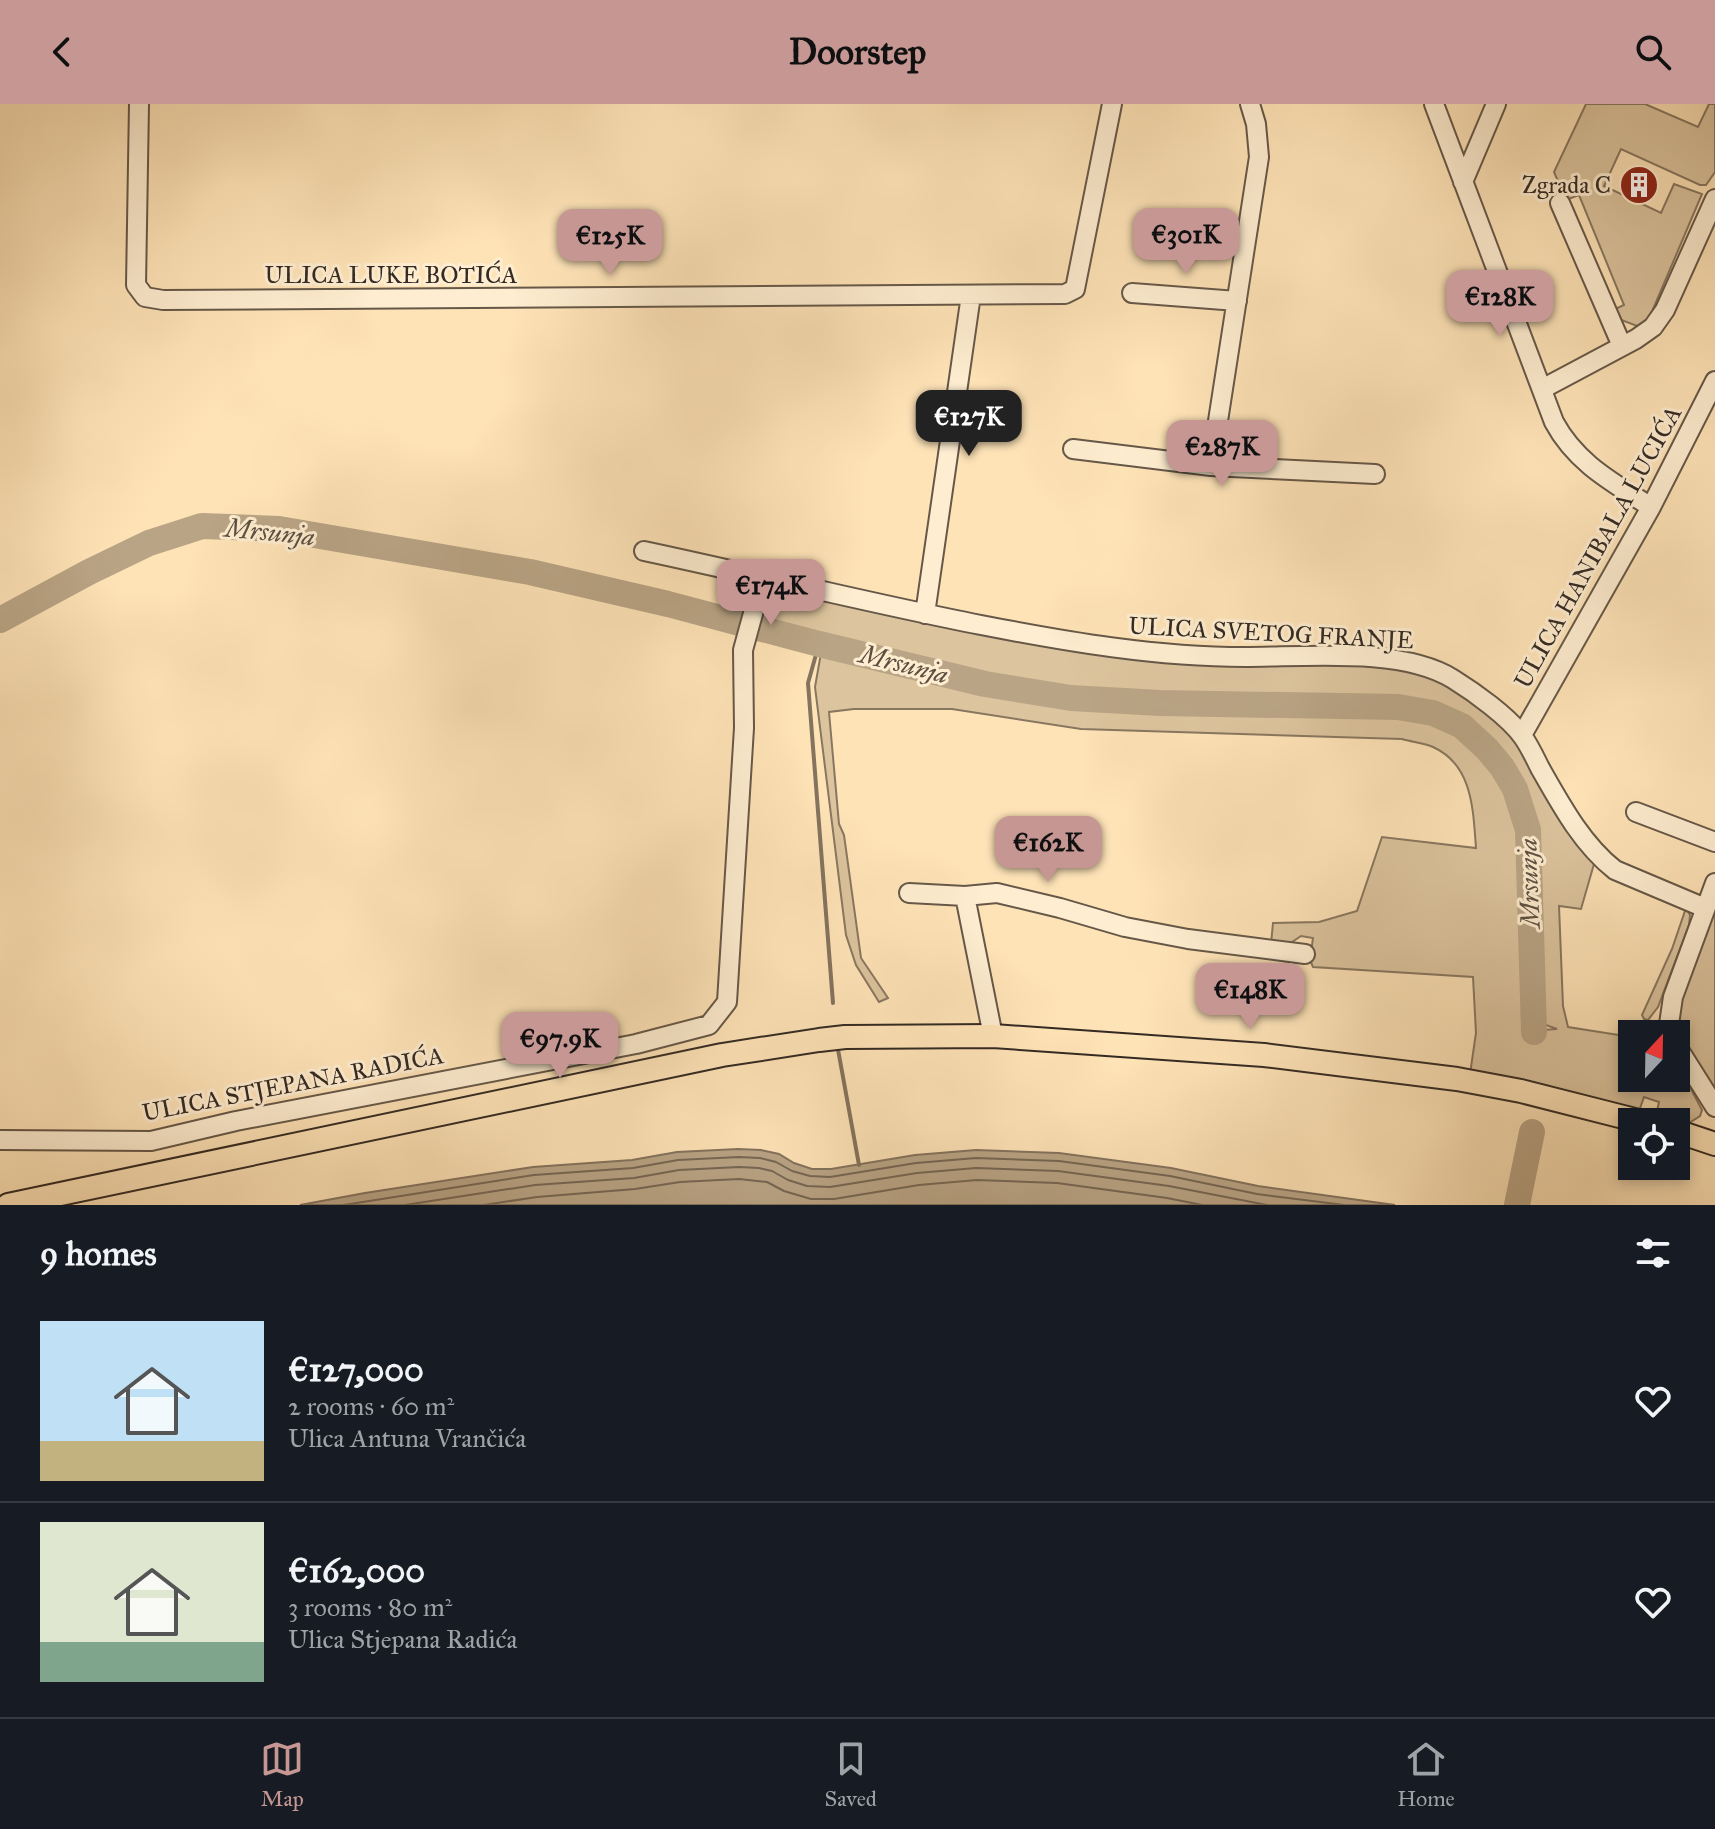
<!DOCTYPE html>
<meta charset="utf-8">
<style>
:root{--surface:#171b24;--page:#20242c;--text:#f1f3f6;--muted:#9ea1a6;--line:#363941;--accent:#c59692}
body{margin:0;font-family:"IM FELL Great Primer",serif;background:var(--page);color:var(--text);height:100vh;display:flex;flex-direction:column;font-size:30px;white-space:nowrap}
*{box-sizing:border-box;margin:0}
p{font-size:26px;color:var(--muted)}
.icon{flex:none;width:44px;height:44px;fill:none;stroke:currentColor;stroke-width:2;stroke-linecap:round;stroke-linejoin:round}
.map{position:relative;height:1101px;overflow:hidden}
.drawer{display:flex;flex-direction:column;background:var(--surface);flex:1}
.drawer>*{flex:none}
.needle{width:52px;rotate:22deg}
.buttons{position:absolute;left:1618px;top:916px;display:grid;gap:16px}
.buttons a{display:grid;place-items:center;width:72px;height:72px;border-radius:0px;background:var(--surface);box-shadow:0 4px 12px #0003;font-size:40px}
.price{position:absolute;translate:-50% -68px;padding:0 18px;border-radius:16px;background:var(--accent);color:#111;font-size:26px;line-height:52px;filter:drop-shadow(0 2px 4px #0008)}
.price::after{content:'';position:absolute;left:50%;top:48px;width:24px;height:18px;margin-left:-12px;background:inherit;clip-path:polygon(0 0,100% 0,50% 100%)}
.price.current{background:#222;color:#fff}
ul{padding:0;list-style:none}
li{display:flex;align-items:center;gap:24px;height:200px;padding:0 40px}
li+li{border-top:2px solid var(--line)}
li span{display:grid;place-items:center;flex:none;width:224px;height:160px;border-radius:0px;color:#555}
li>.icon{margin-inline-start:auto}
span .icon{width:96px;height:96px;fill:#fffc;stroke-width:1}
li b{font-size:34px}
h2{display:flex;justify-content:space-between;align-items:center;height:96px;padding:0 40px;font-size:34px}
header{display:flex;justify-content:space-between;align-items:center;height:104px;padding:0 40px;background:var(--accent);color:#111;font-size:36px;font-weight:700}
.dock{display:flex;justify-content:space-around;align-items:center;height:112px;border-top:2px solid var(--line);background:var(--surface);font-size:22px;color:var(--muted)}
.dock a{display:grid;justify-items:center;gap:4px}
.dock .current{color:var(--accent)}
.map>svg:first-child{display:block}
.green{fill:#dcc49e;stroke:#887760;stroke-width:2}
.water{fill:#b9a485;stroke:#84735e;stroke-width:2}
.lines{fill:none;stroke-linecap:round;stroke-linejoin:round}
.shore{stroke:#766754;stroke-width:2}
.stream{stroke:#84735e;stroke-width:4}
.river{stroke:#b9a485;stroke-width:26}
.minor-casing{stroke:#665848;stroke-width:22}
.major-casing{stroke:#342a23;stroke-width:26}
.minor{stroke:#feedd0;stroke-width:18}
.major{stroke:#fee3b7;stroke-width:22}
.labels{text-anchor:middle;stroke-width:6;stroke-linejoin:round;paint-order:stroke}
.poi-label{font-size:24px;fill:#342a23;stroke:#feedd0;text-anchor:end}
.street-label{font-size:24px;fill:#342a23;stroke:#feedd0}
.water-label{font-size:26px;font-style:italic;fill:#5c4f40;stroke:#feedd0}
</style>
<header><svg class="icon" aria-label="back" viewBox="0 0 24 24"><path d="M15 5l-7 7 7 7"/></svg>Doorstep<svg class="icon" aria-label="search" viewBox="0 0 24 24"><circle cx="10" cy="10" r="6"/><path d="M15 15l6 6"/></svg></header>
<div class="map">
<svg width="1715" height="1101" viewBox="0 0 1715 1101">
<rect width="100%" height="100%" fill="#fee3b7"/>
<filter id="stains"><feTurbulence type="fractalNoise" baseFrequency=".0025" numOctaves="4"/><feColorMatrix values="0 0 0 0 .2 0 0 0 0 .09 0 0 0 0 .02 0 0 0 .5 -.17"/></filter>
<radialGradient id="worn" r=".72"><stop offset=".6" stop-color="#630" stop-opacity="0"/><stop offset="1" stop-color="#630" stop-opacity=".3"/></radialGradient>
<path class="green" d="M1586,0h59l53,23 11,-23h6v68l-9,13h-6l-79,-36 -17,37 57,27 13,-29 28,10 -51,120 -6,8 -8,4 -21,-8 -5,-7 13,-6 -45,-110 -13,5 -12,-28z
M780,484l222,48 421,35 68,41 23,28 49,79 31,45 -13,45 -22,-3 4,100 5,21 64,10v41h44v-7l16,20 10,19 -2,6 -11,7 -33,-7 3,-14 -15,-5 -5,14 -169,-37 6,-41 -3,-56 -160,-10 -3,-7 3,-22 -12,-2 -15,10 -15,-2 2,-21 46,-1 38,-11 25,-74 94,11c-3,-38 -3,-83 -43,-101 -9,-4 -21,-5 -31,-8l-321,-10 -129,-20h-98l-25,3 10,112 5,11 17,123 27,40 -9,4 -23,-37 -10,-30 -31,-248 6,-34 68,18 141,31 79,8 269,6 41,3 27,9 21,14 19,18 28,48 6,29 3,51v143l34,-2 -14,-5 -4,-184 -8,-34 -5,-17 -22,-35 -17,-19 -26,-19 -19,-9 -35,-10 -194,-3 -132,-5 -90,-15 -231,-55c3,-16 0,-29 20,-31z
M1686,804l4,7 -1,10 -31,82 -10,13 -4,-1 -2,-4 30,-66z
M1715,805v180c-11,-17 -27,-34 -34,-53 -12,-32 22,-96 34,-127z"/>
<path class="water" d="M738,1045l23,1 18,4 15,9 18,6h19l84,-14 61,-5 83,3 112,15 87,18 137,19h-1095l65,-12 168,-26 99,-7 45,-8z"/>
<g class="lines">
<path class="shore" d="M344,1101l190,-30 99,-7 45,-8 61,-3 21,1 16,4 16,9 18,5 20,1 86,-14 60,-5 83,3 111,15 87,18 87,11
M405,1101l130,-20 99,-7 45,-8 60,-3 20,1 13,3 16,9 19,6 23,1 87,-14 59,-5 82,3 111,15 98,19
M484,1101l53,-8 98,-8 45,-7 59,-3 28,3 17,9 27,8h23l85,-14 58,-5 80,3 110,15 35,7"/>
<path class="stream" d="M819,540l-11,39 25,320
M837,940l22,121"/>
<path class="river" d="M0,516l89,-48 60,-29 53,-17 77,3 251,43 138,32 151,40 166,40 86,14 89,5 238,4 35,6 29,13 25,23 15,18 13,22 13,41 6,202
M1517,1101l15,-73"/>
<defs>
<path id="minor" d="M139,0l-3,181 9,12 18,3 902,-6 10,-5 37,-185
M1434,0l120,318c22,41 58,60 97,85
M1463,78l33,-78
M1560,99l62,143
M1132,189l105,8
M1542,285l94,-50 17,-12 12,-17 50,-111
M1073,345l138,17 164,8
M1211,362l48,-309 -3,-33 -6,-20
M644,447c113,24 225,52 337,74 87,17 176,32 264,32 61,0 157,-10 208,22 21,13 56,38 70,58 7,10 12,21 17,31 21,37 42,76 75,102l90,38
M925,510l46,-319
M1522,631l129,-228 64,-126
M1636,708l79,30
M909,789l56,3
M1672,930l-3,-10 4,-27 42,-114
M993,932l-28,-140 32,-3 63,15 65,19 63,12 117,15
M1676,941l39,62
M0,1036l151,1 85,-20 400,-77 73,-19 18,-23 17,-274 -1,-78 20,-73"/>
<path id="major" d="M1676,1027l39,13
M8,1101l714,-150 97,-15 26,-3 148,-1 271,19 193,24 64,12 122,31"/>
</defs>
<use href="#minor" class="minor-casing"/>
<use href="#major" class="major-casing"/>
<use href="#minor" class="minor"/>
<use href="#major" class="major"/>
</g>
<defs>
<symbol id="building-disc" viewBox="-11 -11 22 22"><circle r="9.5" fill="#8f2418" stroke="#feedd0"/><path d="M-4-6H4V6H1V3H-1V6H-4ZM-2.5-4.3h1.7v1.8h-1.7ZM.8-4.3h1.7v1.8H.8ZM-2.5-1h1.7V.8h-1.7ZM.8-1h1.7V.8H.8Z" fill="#fff"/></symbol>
</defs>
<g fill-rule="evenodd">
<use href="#building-disc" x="1617" y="59" width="44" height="44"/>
</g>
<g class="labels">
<g class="poi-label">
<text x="1611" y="89">Zgrada C</text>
</g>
<g class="street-label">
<text x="391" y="179">ULICA LUKE BOTIĆA</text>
<text transform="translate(1598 443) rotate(-61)" y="8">ULICA HANIBALA LUCIĆA</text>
<text transform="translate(1271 529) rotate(3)" y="8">ULICA SVETOG FRANJE</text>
<text transform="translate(293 980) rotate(-11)" y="8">ULICA STJEPANA RADIĆA</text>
</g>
<g class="water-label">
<text transform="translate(270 428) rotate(6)" y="9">Mrsunja</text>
<text transform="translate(904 560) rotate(14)" y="9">Mrsunja</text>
<text transform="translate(1529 779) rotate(-92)" y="9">Mrsunja</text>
</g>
</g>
<rect width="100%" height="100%" filter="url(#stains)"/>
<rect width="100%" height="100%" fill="url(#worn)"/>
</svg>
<div class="buttons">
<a><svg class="needle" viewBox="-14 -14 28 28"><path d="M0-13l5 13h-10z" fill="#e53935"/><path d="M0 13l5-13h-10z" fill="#9ea1a6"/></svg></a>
<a><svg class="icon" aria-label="locate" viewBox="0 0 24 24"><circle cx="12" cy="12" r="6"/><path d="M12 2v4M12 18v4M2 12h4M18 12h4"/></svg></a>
</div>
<b class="price" style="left:1186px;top:172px">€301K</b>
<b class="price" style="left:610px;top:173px">€125K</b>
<b class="price" style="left:1500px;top:234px">€128K</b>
<b class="price current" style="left:969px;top:354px">€127K</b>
<b class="price" style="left:1222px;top:384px">€287K</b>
<b class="price" style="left:771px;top:523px">€174K</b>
<b class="price" style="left:1048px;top:780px">€162K</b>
<b class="price" style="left:1250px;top:927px">€148K</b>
<b class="price" style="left:560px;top:976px">€97.9K</b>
</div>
<section class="drawer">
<h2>9 homes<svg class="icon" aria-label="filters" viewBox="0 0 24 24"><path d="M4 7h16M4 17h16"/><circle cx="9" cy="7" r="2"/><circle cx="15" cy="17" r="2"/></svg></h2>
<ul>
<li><span style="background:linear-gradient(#bfe0f5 75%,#c2b280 0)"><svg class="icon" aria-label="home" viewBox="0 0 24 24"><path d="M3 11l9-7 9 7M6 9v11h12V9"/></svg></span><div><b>€127,000</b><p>2 rooms · 60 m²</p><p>Ulica Antuna Vrančića</p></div><svg class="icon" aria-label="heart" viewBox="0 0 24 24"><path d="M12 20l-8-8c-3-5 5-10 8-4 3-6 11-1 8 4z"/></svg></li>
<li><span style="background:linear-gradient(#dfe7d0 75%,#7fa58c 0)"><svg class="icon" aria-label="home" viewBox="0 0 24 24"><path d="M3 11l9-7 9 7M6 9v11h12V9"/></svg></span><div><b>€162,000</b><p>3 rooms · 80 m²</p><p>Ulica Stjepana Radića</p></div><svg class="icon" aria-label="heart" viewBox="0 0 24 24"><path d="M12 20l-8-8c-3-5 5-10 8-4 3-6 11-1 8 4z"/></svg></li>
</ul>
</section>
<nav class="dock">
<a class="current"><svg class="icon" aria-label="map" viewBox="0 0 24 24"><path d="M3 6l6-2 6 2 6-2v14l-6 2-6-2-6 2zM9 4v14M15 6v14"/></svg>Map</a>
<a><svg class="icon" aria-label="saved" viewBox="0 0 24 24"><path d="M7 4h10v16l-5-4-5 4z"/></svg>Saved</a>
<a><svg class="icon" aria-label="home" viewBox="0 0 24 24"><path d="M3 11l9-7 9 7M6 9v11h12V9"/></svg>Home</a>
</nav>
